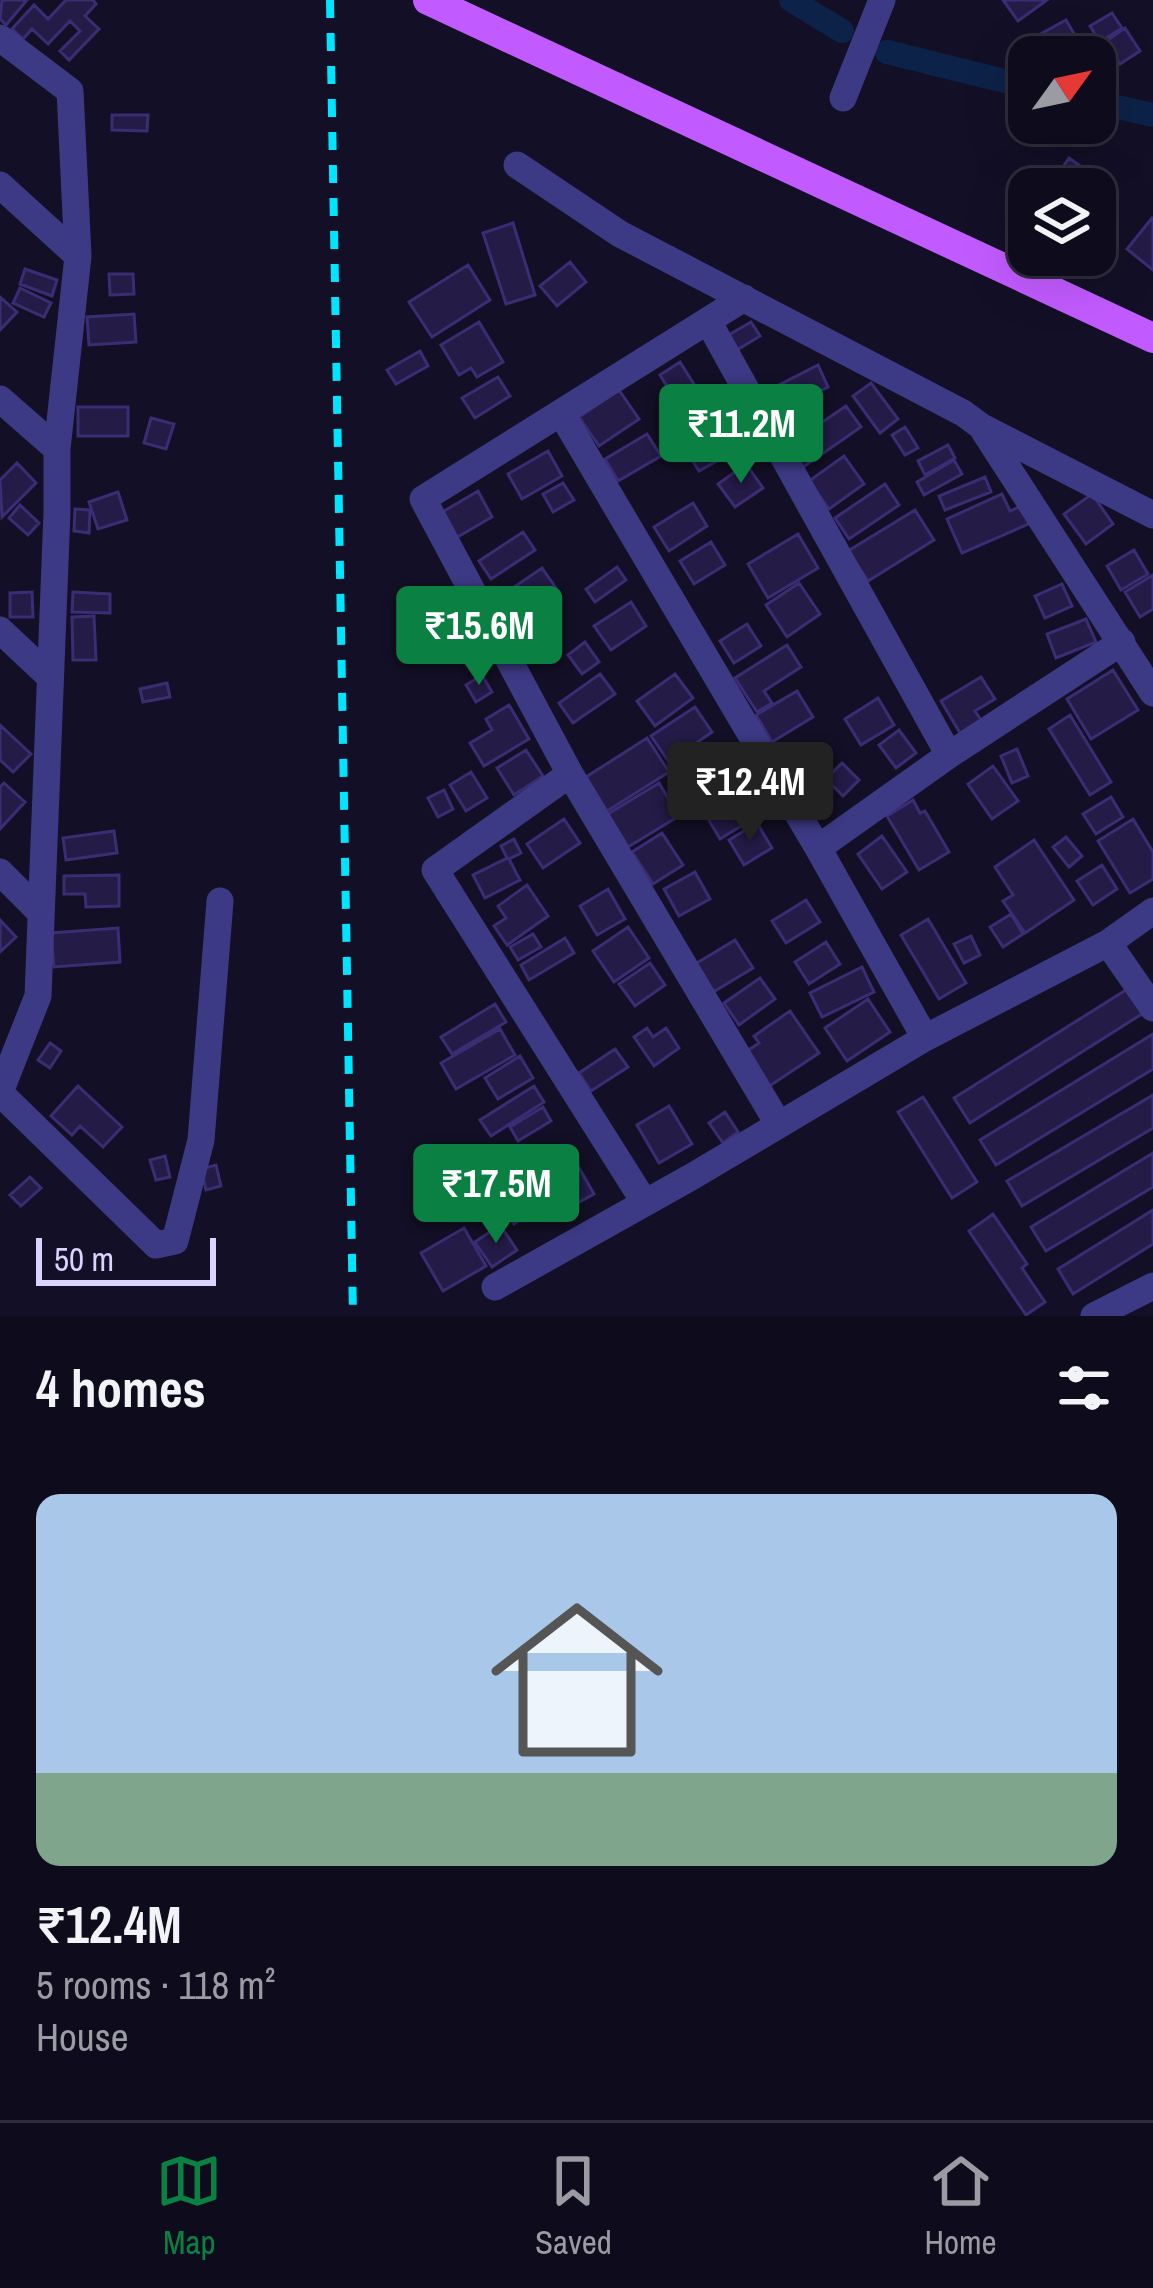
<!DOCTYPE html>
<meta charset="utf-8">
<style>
:root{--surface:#0e0b1c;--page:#1c1929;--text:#f1f3f6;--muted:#9b9ba3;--line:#2e2b3b;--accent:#0b8043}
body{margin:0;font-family:"Archivo Narrow",sans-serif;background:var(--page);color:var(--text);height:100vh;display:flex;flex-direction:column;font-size:45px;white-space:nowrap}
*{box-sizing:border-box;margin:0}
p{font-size:39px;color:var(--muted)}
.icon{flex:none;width:66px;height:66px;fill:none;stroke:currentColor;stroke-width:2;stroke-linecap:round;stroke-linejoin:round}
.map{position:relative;height:1316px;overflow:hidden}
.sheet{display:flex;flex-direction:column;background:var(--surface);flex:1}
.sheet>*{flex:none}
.needle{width:78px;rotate:57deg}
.buttons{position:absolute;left:1008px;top:36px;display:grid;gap:24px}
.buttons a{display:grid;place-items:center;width:108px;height:108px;border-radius:24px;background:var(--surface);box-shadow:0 12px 48px #0002,0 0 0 3px var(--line);font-size:60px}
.scale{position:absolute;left:36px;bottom:30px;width:180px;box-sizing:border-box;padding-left:12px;border:6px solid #d9d4ff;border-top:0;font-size:33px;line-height:42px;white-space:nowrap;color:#d9d4ff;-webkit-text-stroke:9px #130f26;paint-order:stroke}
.price{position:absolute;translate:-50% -102px;padding:0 27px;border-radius:12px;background:var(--accent);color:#fff;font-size:39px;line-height:78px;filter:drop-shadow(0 3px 6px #0008)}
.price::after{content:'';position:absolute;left:50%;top:72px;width:36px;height:27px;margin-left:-18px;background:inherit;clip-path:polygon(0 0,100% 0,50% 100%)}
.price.on{background:#222;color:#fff}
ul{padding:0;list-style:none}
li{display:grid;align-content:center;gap:24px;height:636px;padding:0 36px}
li+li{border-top:3px solid var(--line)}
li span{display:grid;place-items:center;height:372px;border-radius:24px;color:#555}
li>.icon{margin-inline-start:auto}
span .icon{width:216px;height:216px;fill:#fffc;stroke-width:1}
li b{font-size:51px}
h2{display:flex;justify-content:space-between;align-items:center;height:144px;padding:0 36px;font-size:51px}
.tab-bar{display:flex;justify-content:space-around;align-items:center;height:168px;border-top:3px solid var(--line);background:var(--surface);font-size:33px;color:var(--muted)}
.tab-bar a{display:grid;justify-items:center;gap:6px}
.tab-bar .on{color:var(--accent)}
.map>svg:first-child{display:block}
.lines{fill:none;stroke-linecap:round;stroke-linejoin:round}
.canal{stroke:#0c2248;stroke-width:24}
.building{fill:#241b47;stroke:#3b2d73;stroke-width:3}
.minor{stroke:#3d3a85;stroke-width:27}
.primary{stroke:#c25bff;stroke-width:30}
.rail{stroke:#00e5ff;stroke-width:8;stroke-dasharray:18 15;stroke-linecap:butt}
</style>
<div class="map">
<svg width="1153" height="1316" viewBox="0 0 1153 1316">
<rect width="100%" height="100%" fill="#130f26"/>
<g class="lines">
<path class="canal" d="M791,0l51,31
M887,52l142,35
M1095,102l58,13"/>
</g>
<path class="building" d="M2,0h25l-21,25 -6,-6z
M66,0h27l3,4 -11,12 14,13 -30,31 -9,-9 20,-20 -10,-10 -22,23 -16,-15 -9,10 -11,-10 22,-24 14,14z
M1003,0h44l-29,21z
M1112,13l10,15 -22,14 -10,-16z
M1066,20l11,19 -33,18 -11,-19z
M1125,28l15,23 -20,13 -15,-22z
M112,115h36l-1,16 -35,-1z
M1069,158l17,12 -13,19h-25z
M1152,218l1,1v51l-26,-21z
M513,223l22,72 -29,9 -23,-71z
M570,262l16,20 -29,24 -17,-20z
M468,265l22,35 -58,37 -23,-35z
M25,269l32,11 -5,16 -32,-12z
M109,274h24l1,20 -24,1z
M20,288l31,15 -7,14 -31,-14z
M0,297l17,15 -17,18z
M134,314l2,28 -47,3 -2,-28z
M479,322l24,40 -26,15 -6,-9 -12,7 -18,-30z
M751,322l9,14 -31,19 -9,-15z
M420,351l8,15 -32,18 -9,-14z
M680,362l15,24 -21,12 -14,-23z
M818,365l10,22 -39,20 -10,-22z
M498,377l12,19 -35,22 -13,-20z
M871,383l27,36 -18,14 -27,-37z
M619,390l20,29 -40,27 -20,-29z
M846,406l15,21 -62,43 -15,-22z
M78,407h50v29h-50z
M151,418l23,6 -8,25 -22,-6z
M905,427l13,21 -13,7 -13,-20z
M647,434l14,22 -43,25 -13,-22z
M727,437l8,14 -36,20 -14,-23 17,-9 5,9z
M948,445l7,13 -30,17 -7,-14z
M548,451l14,25 -40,23 -14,-25z
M844,456l20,28 -35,25 -20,-28z
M954,460l8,14 -38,21 -7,-13z
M17,463l19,20 -34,34 -2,-37z
M746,464l17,24 -28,19 -17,-23z
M985,477l6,15 -46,18 -6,-14z
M563,483l11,17 -21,12 -10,-18z
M885,484l14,21 -50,34 -14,-21z
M478,491l14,26 -43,25 -15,-25z
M118,492l9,28 -29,9 -9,-27z
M1002,494l8,17 16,-7 7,18 -71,31 -15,-34z
M1092,494l21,30 -27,20 -22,-30z
M693,503l14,23 -38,25 -15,-24z
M20,505l19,18 -11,12 -19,-17z
M75,509l15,1 -1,23 -15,-2z
M915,510l19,30 -66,41 -20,-30z
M523,532l12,18 -44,29 -12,-18z
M798,534l20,34 -50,30 -20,-34z
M711,542l14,23 -31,19 -14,-23z
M1134,550l14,24 -27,16 -14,-24z
M617,567l9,13 -31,22 -9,-13z
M542,568l14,20 -54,37 -14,-20z
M1153,575v34l-13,8 -15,-25z
M799,583l21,31 -33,23 -21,-32z
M1062,584l10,22 -27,12 -10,-22z
M32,592l1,25h-23v-24z
M73,592l37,2v19l-38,-1z
M437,596l22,31 -25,17 -21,-32z
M631,602l15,24 -35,24 -17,-24z
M94,616l2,44h-23l-1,-43z
M1086,619l10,23 -40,16 -9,-24z
M747,624l14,22 -27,17 -14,-22z
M417,625l10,17 -12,7 -10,-17z
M585,642l14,20 -17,12 -14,-19z
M787,645l14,22 -37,24 8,12 -15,9 -22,-34z
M1113,670l25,40 -47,29 -24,-40z
M600,674l15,20 -42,29 -14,-20z
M675,674l18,24 -38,28 -18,-25z
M482,675l10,17 -16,10 -10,-17z
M981,677l14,22 -20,12 6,9 -21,13 -19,-32z
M167,683l3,14 -27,5 -3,-13z
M797,691l16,26 -41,25 -16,-27z
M878,698l16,27 -33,20 -16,-26z
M509,705l20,34 -45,27 -14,-23 22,-13 -6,-11z
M695,707l17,25 -43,30 -18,-26z
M1070,715l41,67 -21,13 -41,-66z
M0,725l31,29 -18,18 -13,-12z
M899,730l17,23 -20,15 -17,-23z
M647,738l22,34 -62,39 -21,-34z
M815,746l13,22 -12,8 -13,-22z
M723,749l16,23 -40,28 -16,-23z
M1017,749l11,27 -16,7 -11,-27z
M526,750l17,26 -29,19 -17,-27z
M842,763l17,17 -16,16 -17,-17z
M993,766l25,35 -26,18 -24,-35z
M471,772l16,26 -21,13 -16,-26z
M748,775l21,34 -49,30 -20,-34z
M4,783l21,19 -25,27v-42z
M659,783l20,33 -51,31 -20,-33z
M444,790l9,19 -15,8 -10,-19z
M1111,797l12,20 -27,17 -13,-20z
M913,800l7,13 5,-2 24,41 -30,18 -32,-54z
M564,819l16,24 -37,25 -16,-24z
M1133,819l20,33v27l-23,14 -32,-52z
M757,823l15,25 -28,17 -15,-25z
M114,831l3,22 -51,7 -3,-22z
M662,833l21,32 -30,19 -21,-32z
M882,836l25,36 -25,17 -24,-35z
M1066,837l16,19 -13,11 -16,-20z
M514,839l7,14 -12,6 11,21 -35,18 -12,-23 34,-17 -6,-12z
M1034,840l40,60 -49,33 -22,-32 10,-6 -18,-28z
M1102,865l15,24 -24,16 -16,-24z
M695,872l15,27 -31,17 -15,-27z
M119,875v31l-33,1 -1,-13h-21v-18z
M527,885l21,31 -41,29 -13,-19 12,-8 -8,-12z
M608,889l17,30 -28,16 -17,-29z
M806,900l14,22 -34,21 -14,-22z
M1011,914l12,20 -20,13 -13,-20z
M928,919l38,64 -27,16 -38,-64z
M0,920l16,17 -16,15z
M628,927l21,31 -35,24 -21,-31z
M118,928l2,34 -66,5 -3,-34z
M533,934l8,13 -23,13 -8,-13z
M971,936l9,19 -16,8 -10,-19z
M565,938l9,15 -45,27 -8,-15z
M735,940l18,28 -43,26 -18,-28z
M826,942l14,22 -31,20 -14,-22z
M650,963l15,22 -30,21 -16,-22z
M862,967l12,25 -52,25 -12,-24z
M760,978l15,21 -36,26 -15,-22z
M1129,988l16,24 -175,111 -16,-25z
M868,999l22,33 -43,29 -22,-33z
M495,1004l11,18 -54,32 -11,-17z
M790,1011l29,42 -51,34 -24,-34 15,-10 -5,-7z
M647,1028l6,9 13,-9 13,20 -25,18 -20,-29z
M500,1029l15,26 -59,34 -15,-26z
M1153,1034v35l-157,96 -16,-25z
M50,1043l11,8 -11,17 -12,-8z
M615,1049l13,18 -37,24 -12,-18z
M520,1056l13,22 -35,21 -13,-21z
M78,1086l44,41 -19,20 -23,-21 -8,9 -21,-19z
M534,1086l10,16 -53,34 -11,-16z
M1153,1095v33l-131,78 -15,-25z
M923,1097l54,85 -25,16 -54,-86z
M669,1106l23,38 -33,19 -22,-38z
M543,1107l8,14 -33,20 -8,-14z
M725,1112l13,20 -15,11 -14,-20z
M551,1146l12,20 -33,19 -11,-20z
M1153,1153v34l-107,64 -15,-24z
M165,1156l5,21 -14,3 -6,-20z
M216,1165l5,21 -15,4 -5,-21z
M578,1166l16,28 -40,22 -16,-27z
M512,1170l24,40 -22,14 -25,-40z
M30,1177l11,11 -20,18 -11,-11z
M1153,1210v34l-80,50 -15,-25z
M993,1214l34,50 -5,4 23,34 -19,13 -57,-84z
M500,1225l17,25 -25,17 -17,-25z
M464,1228l22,38 -43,25 -22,-38z"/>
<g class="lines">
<path class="minor" d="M0,38l70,53 8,165 -21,193v63l-19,484 -38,96
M843,98l39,-98
M517,165l103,69 343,179 19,14 171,88
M0,185l78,71
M744,298l-321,201 147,275 209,351
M708,321l241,434
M0,399l57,50
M561,413l257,435 107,190
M984,431l169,262
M0,630l50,47
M570,774l-135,96 210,333
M818,848l131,-93 173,-113
M0,872l41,41
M1108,943l45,65
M0,1093l156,152 19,-4 26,-101 19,-239
M495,1287l198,-111 232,-138 183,-95 45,-32
M1094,1316l59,-30"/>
<path class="primary" d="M428,0l725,338"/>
<path class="rail" d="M330,0l23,1316"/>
</g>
</svg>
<div class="buttons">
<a><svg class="needle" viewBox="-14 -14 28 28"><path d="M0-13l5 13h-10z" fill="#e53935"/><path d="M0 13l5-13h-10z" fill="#9b9ba3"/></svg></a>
<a><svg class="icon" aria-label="layers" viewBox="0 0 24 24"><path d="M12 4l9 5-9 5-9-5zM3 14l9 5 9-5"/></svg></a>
</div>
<div class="scale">50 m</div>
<b class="price" style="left:741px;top:486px">₹11.2M</b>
<b class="price" style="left:479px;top:688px">₹15.6M</b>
<b class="price on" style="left:750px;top:844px">₹12.4M</b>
<b class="price" style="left:496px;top:1246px">₹17.5M</b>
</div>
<section class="sheet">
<h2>4 homes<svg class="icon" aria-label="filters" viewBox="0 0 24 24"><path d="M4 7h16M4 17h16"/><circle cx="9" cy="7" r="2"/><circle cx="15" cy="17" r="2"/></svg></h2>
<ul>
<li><span style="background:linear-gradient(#a9c7e8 75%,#7fa58c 0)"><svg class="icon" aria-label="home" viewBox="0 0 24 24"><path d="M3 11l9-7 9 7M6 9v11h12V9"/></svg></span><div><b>₹12.4M</b><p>5 rooms · 118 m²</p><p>House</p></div></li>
</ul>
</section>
<nav class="tab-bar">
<a class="on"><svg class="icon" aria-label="map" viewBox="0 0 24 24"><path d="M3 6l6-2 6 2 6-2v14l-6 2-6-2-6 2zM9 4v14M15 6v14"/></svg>Map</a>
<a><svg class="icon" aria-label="saved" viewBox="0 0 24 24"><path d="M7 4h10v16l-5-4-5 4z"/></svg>Saved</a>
<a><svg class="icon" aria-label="home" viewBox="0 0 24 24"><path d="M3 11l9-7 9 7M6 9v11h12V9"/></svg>Home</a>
</nav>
